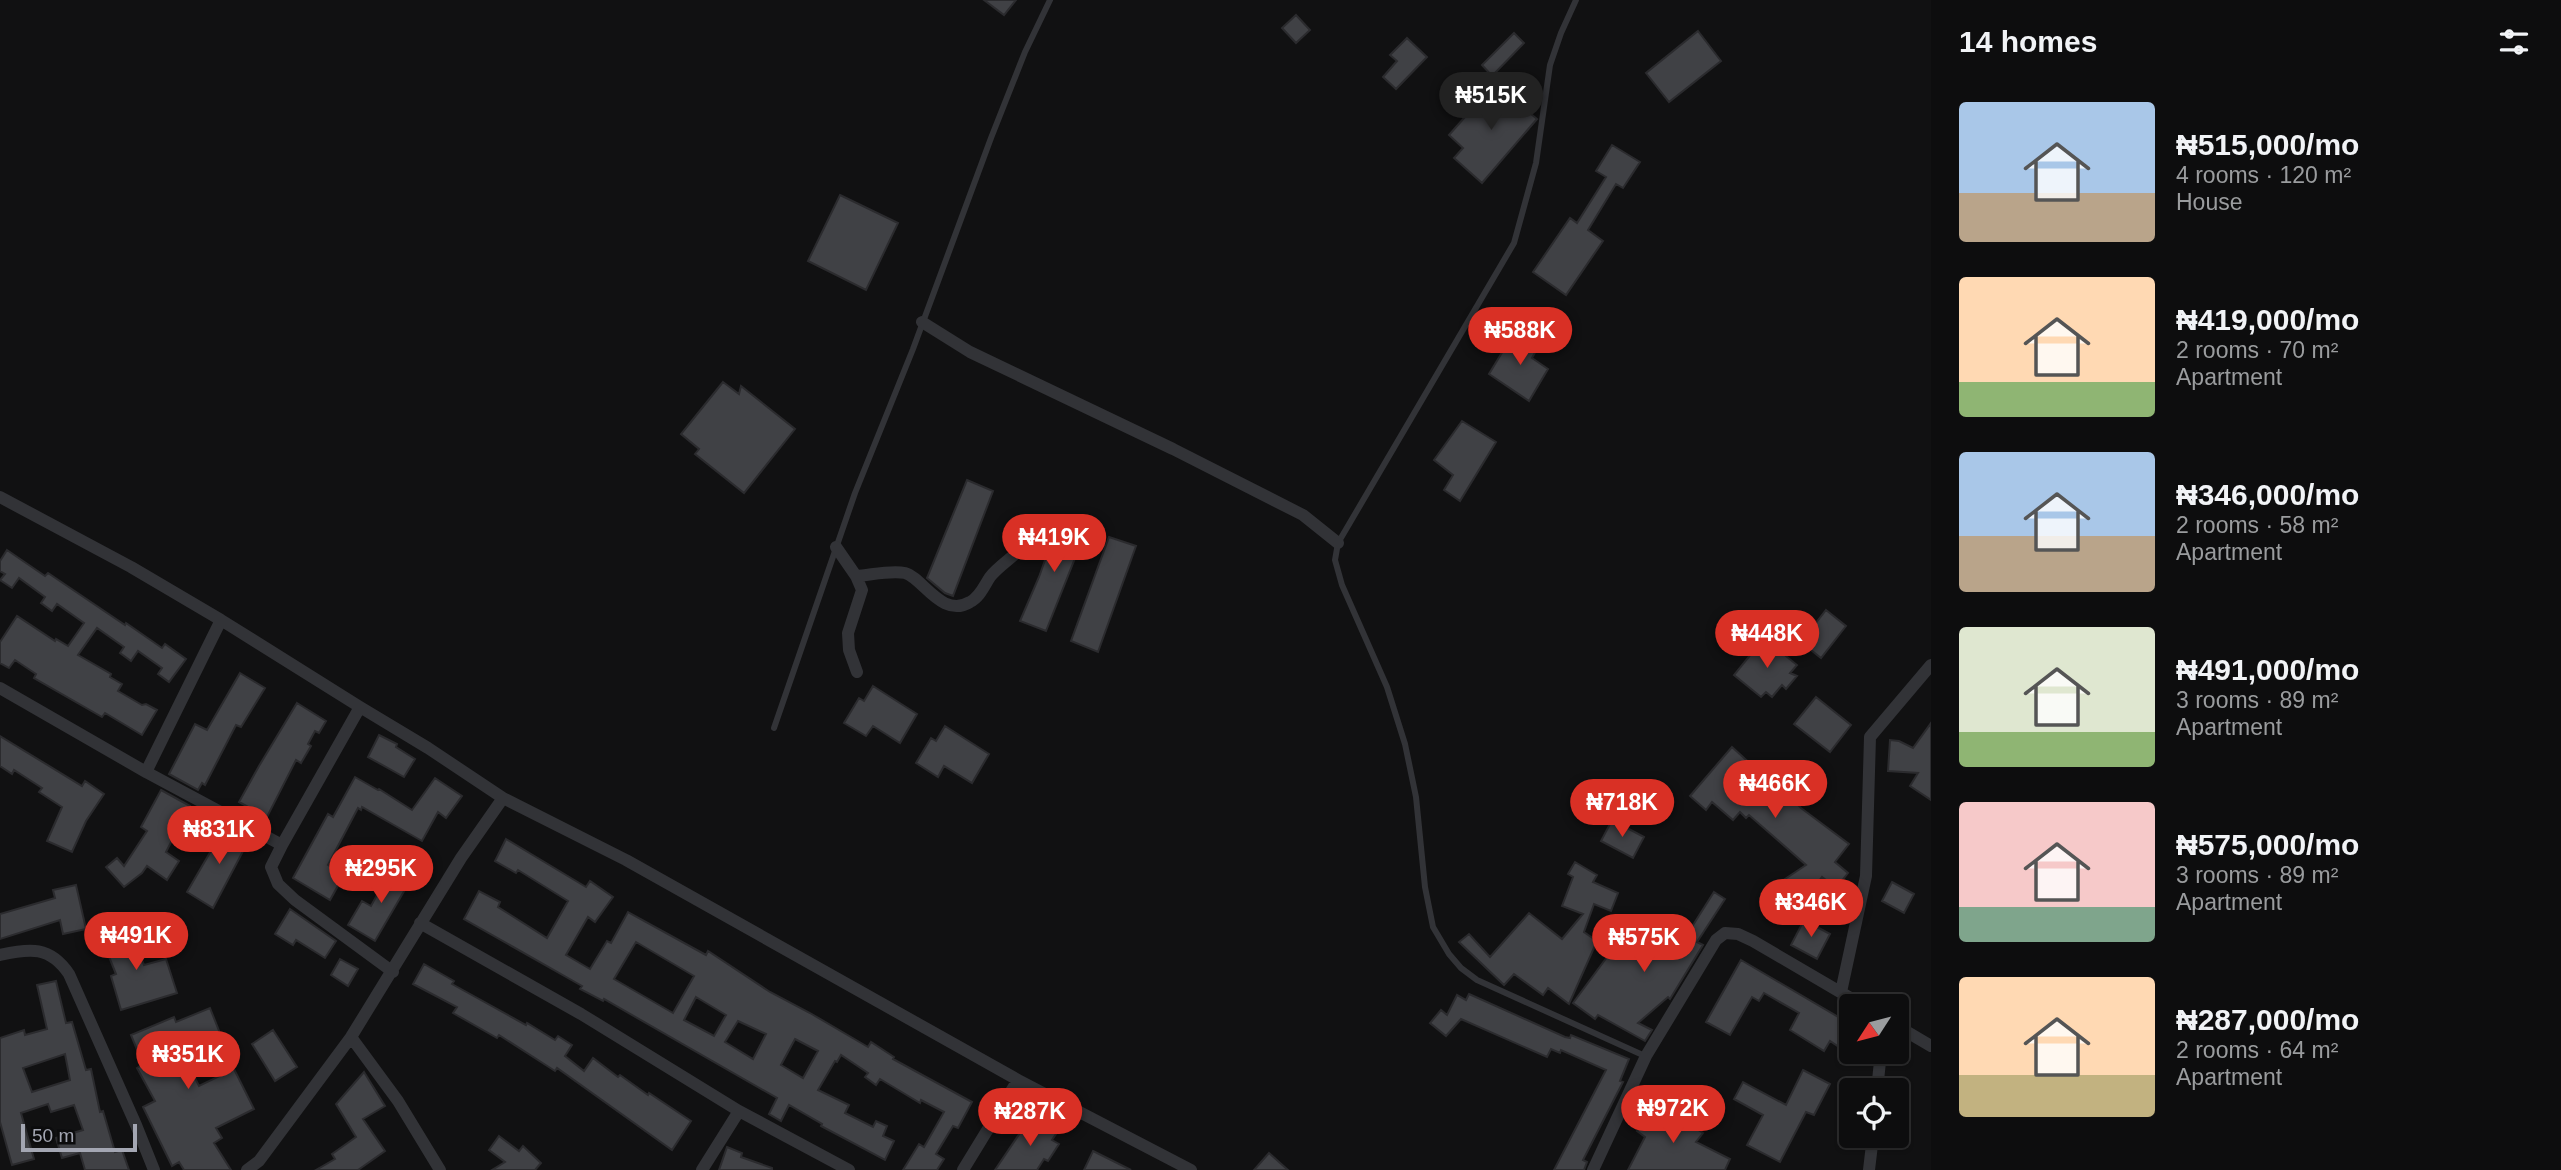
<!DOCTYPE html>
<meta charset="utf-8">
<style>
:root{--surface:#0d0d0e;--page:#1b1b1c;--text:#f1f3f6;--muted:#9a9c9e;--line:#2d2d2e;--accent:#d93025}
body{margin:0;font-family:Helvetica,sans-serif;background:var(--page);color:var(--text);height:100vh;display:flex;flex-direction:column;font-size:26px;white-space:nowrap}
*{box-sizing:border-box;margin:0}
p{font-size:23px;color:var(--muted)}
.icon{flex:none;width:38px;height:38px;fill:none;stroke:currentColor;stroke-width:2;stroke-linecap:round;stroke-linejoin:round}
.map{position:relative;flex:1;overflow:hidden}
.side{display:flex;flex-direction:column;background:var(--surface);width:630px}
.side>*{flex:none}
.needle{width:46px;rotate:234deg}
.controls{position:absolute;left:1839px;top:994px;display:grid;gap:14px}
.controls a{display:grid;place-items:center;width:70px;height:70px;border-radius:7px;background:var(--surface);box-shadow:0 2px 5px #0004,0 0 0 2px var(--line);font-size:35px}
.scale{position:absolute;left:21px;bottom:18px;width:116px;box-sizing:border-box;padding-left:7px;border:4px solid #a3a6b2;border-top:0;font-size:19px;line-height:24px;white-space:nowrap;color:#a3a6b2;-webkit-text-stroke:5px #0c0c0d;paint-order:stroke}
.price{position:absolute;translate:-50% -60px;padding:0 16px;border-radius:24px;background:var(--accent);color:#fff;font-size:23px;line-height:46px;filter:drop-shadow(0 2px 4px #0008)}
.price::after{content:'';position:absolute;left:50%;top:42px;width:21px;height:16px;margin-left:-10px;background:inherit;clip-path:polygon(0 0,100% 0,50% 100%)}
.price.selected{background:#222;color:#fff}
ul{padding:0;list-style:none}
li{display:flex;align-items:center;gap:21px;height:175px;padding:0 28px}
li span{display:grid;place-items:center;flex:none;width:196px;height:140px;border-radius:7px;color:#555}
li>.icon{margin-inline-start:auto}
span .icon{width:84px;height:84px;fill:#fffc;stroke-width:1}
li b{font-size:30px}
h2{display:flex;justify-content:space-between;align-items:center;height:84px;padding:0 28px;font-size:30px}
main{display:flex;flex:1;min-height:0}
.map>svg:first-child{display:block}
.building{fill:#404145;stroke:#2b2b2e;stroke-width:2;fill-rule:evenodd}
.lines{fill:none;stroke-linecap:round;stroke-linejoin:round}
.lane{stroke:#323337;stroke-width:6}
.street{stroke:#323337;stroke-width:12}
</style>
<main>
<div class="map">
<svg width="1931" height="1170" viewBox="0 0 1931 1170">
<rect width="100%" height="100%" fill="#111112"/>
<path class="building" d="M984,0h32l-12,15z
M1296,15l14,15 -14,13 -14,-15z
M1698,31l23,30 -52,41 -23,-29z
M1514,33l10,10 -32,33 -10,-11z
M1407,38l20,19 -31,32 -13,-12 14,-16 -7,-6z
M1495,83l42,36 -55,64 -28,-25 9,-10 -14,-13z
M1612,145l28,17 -17,26 -7,-4 -28,46 15,11 -37,54 -33,-23 37,-54 7,5 29,-46 -10,-6z
M840,195l58,28 -32,67 -58,-29z
M1527,330l15,10 -10,18 16,11 -19,32 -40,-27 20,-33 8,6z
M723,382l16,12 2,-8 54,43 -51,64 -49,-39 4,-5 -18,-15z
M1462,421l34,21 -36,59 -16,-11 9,-15 -19,-15z
M967,480l26,11 -40,105 -8,-3 -18,-15z
M1060,518l27,10 -41,103 -26,-10 19,-44z
M1109,537l27,9 -38,106 -27,-11z
M7,550l38,26 3,-3 77,52 1,-2 36,25 3,-4 21,15 -17,23 -11,-8 4,-6 -24,-17 -7,10 -11,-8 4,-6 -27,-19 -19,27 33,19 -1,3 12,7 -4,7 24,14 4,-1 11,6 -15,25 -37,-22 -3,4 -68,-39 2,-4 -21,-14 -6,8 -9,-5v-21l17,-26 38,25 1,-2 12,7 16,-23 -27,-19 -5,7 -11,-8 4,-6 -26,-19 -7,10 -12,-8 5,-6 -5,-3v-10z
M1826,610l20,16 -25,32 -20,-16z
M1764,638l33,27 -7,8 7,3 -11,13 -4,-4 -10,12 -6,-5 -5,5 -27,-22z
M240,673l25,15 -24,39 -5,-2 -31,60 -3,-2 -4,7 -29,-16 26,-50 12,6z
M873,686l44,28 -17,29 -27,-17 -7,10 -22,-13 15,-25 5,3z
M1816,697l35,28 -21,27 -36,-28z
M297,703l29,18 -7,12 -4,-2 -7,13 3,2 -10,17 -5,-3 -29,57 -28,-15 20,-36z
M1931,723v77l-21,-14 8,-13 -30,-2 2,-31 9,1 14,7z
M945,726l44,28 -17,29 -28,-17 -6,11 -22,-14 15,-25 5,3z
M379,735l18,9 -1,3 19,12 -11,18 -36,-20z
M0,736l82,50 3,-5 19,13 -18,27 -14,31 -25,-11 15,-34 -23,-15 3,-4 -28,-18 -2,4 -12,-8z
M1732,747l45,41 3,-2 21,22 48,36 -14,18 13,11 -12,15 -14,-11 -6,8 -21,15 -13,-19 24,-16 -57,-50 -3,3 -6,-6 -7,8 -21,-18 -6,8 -16,-14z
M355,777l23,13 1,-1 33,21 23,-32 27,18 -16,22 -8,-6 -16,29 -60,-34 -1,3 -3,-2 -30,57 16,10 -14,25 -37,-22 35,-64 5,3z
M161,790l29,16 -24,46 13,9 -12,19 -20,-14 -5,7 -18,14 -18,-20 11,-9 7,8 23,-35 -6,-4z
M1612,820l32,17 -11,21 -32,-17z
M226,825l24,13 -37,70 -26,-16z
M506,839l80,48 4,-6 23,16 -18,25 -7,-5 -22,38 24,14 17,-28 4,2 17,-31 78,43 2,-4 62,41 40,21 58,34 3,-5 23,15 -1,2 79,43 -14,26 -5,-2 -17,28 8,5 -7,11h-34l16,-26 5,3 20,-35 -23,-12 -1,3 -40,-24 -4,6 -11,-8 3,-4 -27,-18 -4,7 -2,-1 -17,29 31,15 -4,8 28,14 3,-6 11,5 -4,10 11,5 -9,19 -64,-34 1,-2 -33,-19 -8,16 -12,-7 8,-16 -173,-99 -1,2 -23,-12 2,-3 -118,-67 15,-28 21,11 -2,5 49,31 21,-37 -50,-31 -2,3 -21,-12zM636,942l58,34 -21,37 -59,-34zM696,997l30,18 -12,21 -30,-16zM738,1021l28,13 -13,25 -28,-17zM795,1039l23,12 -15,27 -22,-13z
M1575,862l22,13 -4,7 25,11 -7,18 -17,-7 -10,28 13,9 -28,63 -21,-16 -5,7 -29,-21 -10,11 -45,-43 10,-8 21,23 39,-44 33,26 21,-25 -21,-8 11,-29 -5,-3z
M393,866l20,10 -38,65 -27,-16 14,-24 9,5z
M1892,882l22,12 -10,19 -22,-12z
M76,885l10,44 -23,5 -3,-14 -60,19v-25l55,-16 -2,-8z
M1714,892l11,7 -28,43 6,3 -33,54 -2,-2 -30,26 14,7 -7,11 -47,-26 -3,4 -22,-16 49,-66 13,10 5,-6 9,7 14,-28 25,13z
M290,909l46,32 -11,17 -29,-18 -3,5 -18,-11z
M1804,920l26,14 -13,25 -26,-14z
M129,926l15,39 22,-6 11,34 -56,17 -10,-34 5,-2 -15,-37z
M340,959l18,10 -10,17 -17,-11z
M1741,960l111,65 -13,22 -9,-6 -6,10 -34,-21 9,-17 -35,-20 -5,8 -7,-4 -22,38 -24,-13z
M424,964l30,17 -2,3 74,41 1,-2 28,17 3,-4 14,9 -7,11 19,15 9,-13 25,19 2,-2 28,20 1,-2 42,28 -19,29 -115,-82 -2,3 -56,-36 -2,3 -44,-25 4,-6 -44,-23z
M56,981l10,42 6,-1 14,48 5,-1 9,43 3,-1 12,41 7,-2 7,20h-44l-5,-17 -18,5 -6,-20 27,-8 -9,-25 -23,7 -3,-8 -27,9 13,46 -22,6 -12,-43v-84l24,-8 1,5 22,-6 -10,-44zM65,1054l5,26 -38,12 -9,-24z
M1469,994l96,43 5,1 1,-3 58,24 -9,22 3,1 -40,78 4,2 -3,8h-30l52,-100 -45,-20 -1,3 -9,-4 -4,8 -86,-38 -15,17 -16,-13 11,-13 6,5 10,-20 9,5z
M210,1008l15,38 -38,16 12,24 35,-17 20,40 -38,19 6,10 -8,5 17,27h-47l-5,-8 -7,4 -29,-59 12,-6 -18,-33 6,-4 -12,-29 43,-18 2,5z
M273,1030l24,37 -22,14 -23,-37z
M1803,1070l27,14 -16,31 -8,-3 -26,50 -33,-17 16,-30 -29,-16 9,-17 43,23z
M364,1072l21,34 -22,13 22,32 -27,19h-42l19,-11 -3,-5 24,-17 -20,-33z
M1655,1102l48,31 -7,9 34,17 -5,11h-97l17,-33 -8,-6z
M1040,1119l18,12 -6,9 7,4 -11,17 -4,-2 -7,11h-42l31,-46 8,5z
M499,1136l20,15 4,-5 18,17 -6,7h-43l13,-8 -16,-12z
M727,1147l15,6 -1,4 31,11v2h-53z
M1093,1151l38,19h-47z
M1269,1153l19,17h-34z"/>
<g class="lines">
<path class="lane" d="M1576,0l-15,33 -11,32 -14,98 -22,80 -176,300 -3,17 7,25 45,102 18,57 11,53 9,90 8,40 16,27 12,14 16,12 168,76
M774,728l81,-235 58,-144 78,-211 34,-86 25,-52"/>
<path class="street" d="M922,322l48,30 203,97 130,66 35,28
M0,497l131,70 90,53 139,87 68,41 75,50 123,62 392,220 173,90
M836,547l20,29 6,14 -14,43 1,17 8,22
M856,576c15,-1 35,-6 49,-3 18,5 37,46 65,29 10,-5 14,-16 20,-25 6,-8 16,-15 24,-22
M0,688l146,84 136,73 -11,22 7,17 17,16 98,72
M146,772l75,-152
M282,845l78,-138
M420,923l161,91 158,97 110,59
M0,955c30,-7 50,-9 69,19l67,151 18,45
M1841,992l25,-116 4,-139 61,-72
M1897,1026l34,20
M351,1037l47,64 42,69
M1877,1090l4,-38
M247,1170l12,-9 92,-124 110,-179 42,-60
M702,1170l37,-59
M963,1170l55,-90
M1593,1170l53,-114 70,-116 9,-7 13,1 15,7 111,65
M1869,1170l4,-34"/>
</g>
</svg>
<div class="controls">
<a><svg class="needle" viewBox="-14 -14 28 28"><path d="M0-13l5 13h-10z" fill="#e53935"/><path d="M0 13l5-13h-10z" fill="#9a9c9e"/></svg></a>
<a><svg class="icon" aria-label="locate" viewBox="0 0 24 24"><circle cx="12" cy="12" r="6"/><path d="M12 2v4M12 18v4M2 12h4M18 12h4"/></svg></a>
</div>
<div class="scale">50 m</div>
<b class="price selected" style="left:1491px;top:132px">₦515K</b>
<b class="price" style="left:1520px;top:367px">₦588K</b>
<b class="price" style="left:1054px;top:574px">₦419K</b>
<b class="price" style="left:1767px;top:670px">₦448K</b>
<b class="price" style="left:1775px;top:820px">₦466K</b>
<b class="price" style="left:1622px;top:839px">₦718K</b>
<b class="price" style="left:219px;top:866px">₦831K</b>
<b class="price" style="left:381px;top:905px">₦295K</b>
<b class="price" style="left:1811px;top:939px">₦346K</b>
<b class="price" style="left:136px;top:972px">₦491K</b>
<b class="price" style="left:1644px;top:974px">₦575K</b>
<b class="price" style="left:188px;top:1091px">₦351K</b>
<b class="price" style="left:1673px;top:1145px">₦972K</b>
<b class="price" style="left:1030px;top:1148px">₦287K</b>
</div>
<section class="side">
<h2>14 homes<svg class="icon" aria-label="filters" viewBox="0 0 24 24"><path d="M4 7h16M4 17h16"/><circle cx="9" cy="7" r="2"/><circle cx="15" cy="17" r="2"/></svg></h2>
<ul>
<li><span style="background:linear-gradient(#a9c7e8 65%,#b9a48a 0)"><svg class="icon" aria-label="home" viewBox="0 0 24 24"><path d="M3 11l9-7 9 7M6 9v11h12V9"/></svg></span><div><b>₦515,000/mo</b><p>4 rooms · 120 m²</p><p>House</p></div></li>
<li><span style="background:linear-gradient(#ffd9b3 75%,#8fb573 0)"><svg class="icon" aria-label="home" viewBox="0 0 24 24"><path d="M3 11l9-7 9 7M6 9v11h12V9"/></svg></span><div><b>₦419,000/mo</b><p>2 rooms · 70 m²</p><p>Apartment</p></div></li>
<li><span style="background:linear-gradient(#a9c7e8 60%,#b9a48a 0)"><svg class="icon" aria-label="home" viewBox="0 0 24 24"><path d="M3 11l9-7 9 7M6 9v11h12V9"/></svg></span><div><b>₦346,000/mo</b><p>2 rooms · 58 m²</p><p>Apartment</p></div></li>
<li><span style="background:linear-gradient(#dfe7d0 75%,#8fb573 0)"><svg class="icon" aria-label="home" viewBox="0 0 24 24"><path d="M3 11l9-7 9 7M6 9v11h12V9"/></svg></span><div><b>₦491,000/mo</b><p>3 rooms · 89 m²</p><p>Apartment</p></div></li>
<li><span style="background:linear-gradient(#f6c9c9 75%,#7fa58c 0)"><svg class="icon" aria-label="home" viewBox="0 0 24 24"><path d="M3 11l9-7 9 7M6 9v11h12V9"/></svg></span><div><b>₦575,000/mo</b><p>3 rooms · 89 m²</p><p>Apartment</p></div></li>
<li><span style="background:linear-gradient(#ffd9b3 70%,#c2b280 0)"><svg class="icon" aria-label="home" viewBox="0 0 24 24"><path d="M3 11l9-7 9 7M6 9v11h12V9"/></svg></span><div><b>₦287,000/mo</b><p>2 rooms · 64 m²</p><p>Apartment</p></div></li>
</ul>
</section>
</main>
